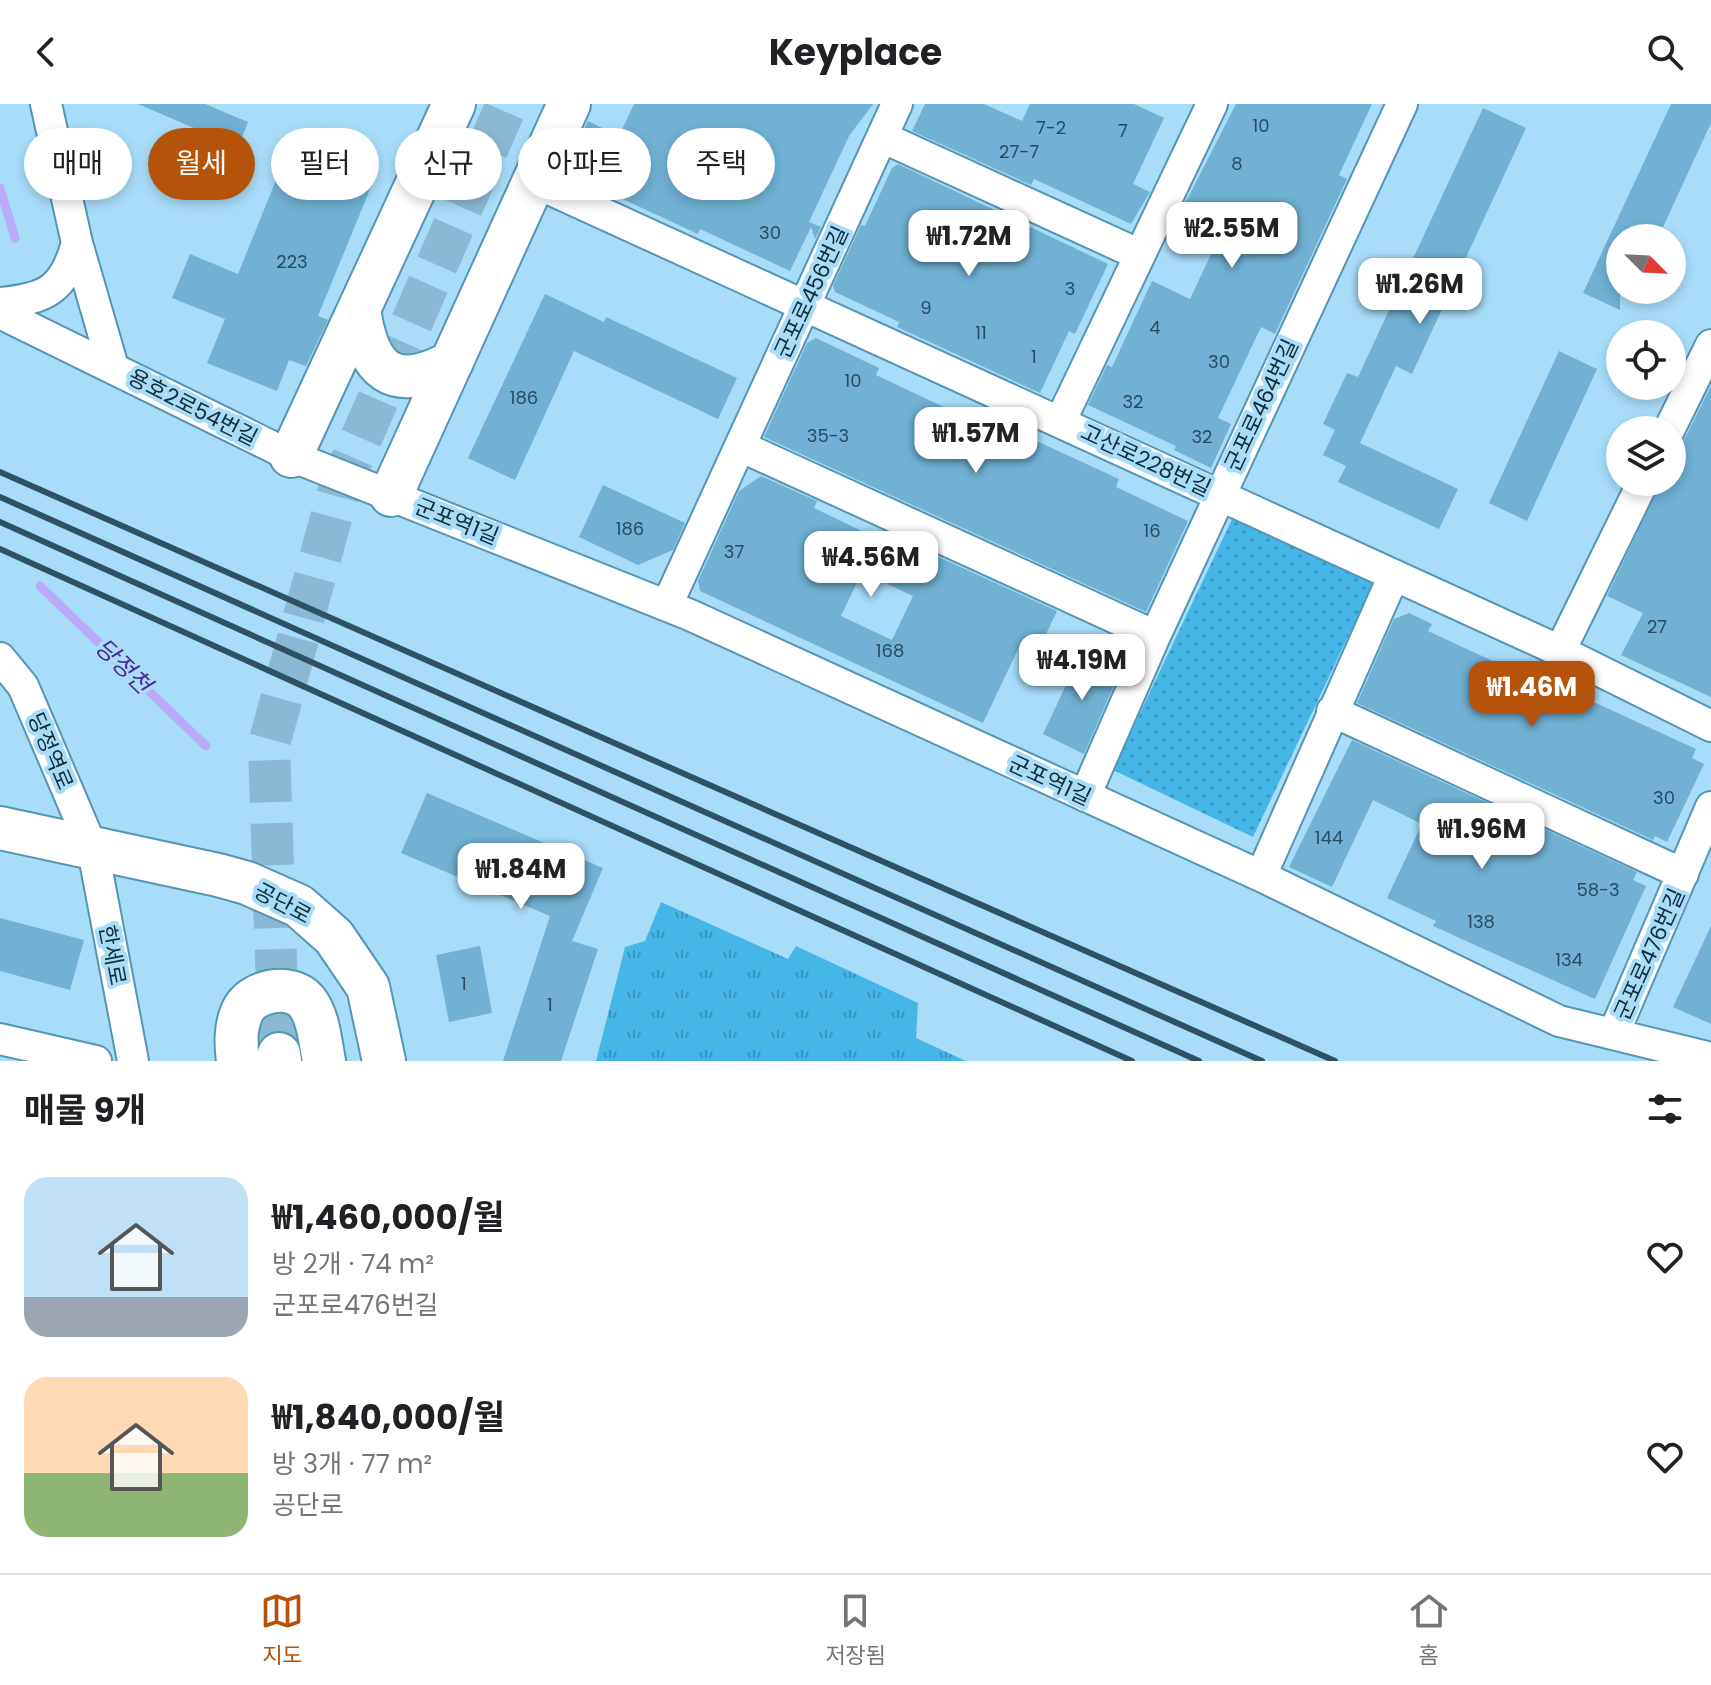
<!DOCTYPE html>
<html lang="ko">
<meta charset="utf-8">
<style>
:root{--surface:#fff;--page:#f6f6f6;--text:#202124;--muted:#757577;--line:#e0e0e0;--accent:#b45309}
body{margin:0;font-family:Poppins,"Noto Sans KR",sans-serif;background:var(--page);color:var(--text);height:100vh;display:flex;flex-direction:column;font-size:30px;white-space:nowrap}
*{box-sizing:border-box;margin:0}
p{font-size:26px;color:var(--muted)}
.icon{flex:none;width:44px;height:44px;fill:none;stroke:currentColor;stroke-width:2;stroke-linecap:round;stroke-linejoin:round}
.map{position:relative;height:957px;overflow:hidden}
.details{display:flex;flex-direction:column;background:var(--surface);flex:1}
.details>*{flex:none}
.top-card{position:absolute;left:24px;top:24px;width:800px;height:72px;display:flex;gap:16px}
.needle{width:52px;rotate:114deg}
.tools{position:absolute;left:1606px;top:120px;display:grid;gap:16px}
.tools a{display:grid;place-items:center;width:80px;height:80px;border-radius:50%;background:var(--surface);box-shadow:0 4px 12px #0003;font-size:40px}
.price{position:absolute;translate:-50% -68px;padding:0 18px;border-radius:16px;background:#fff;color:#222;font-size:26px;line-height:52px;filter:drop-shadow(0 2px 4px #0008)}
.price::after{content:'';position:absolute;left:50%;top:48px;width:24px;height:18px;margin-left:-12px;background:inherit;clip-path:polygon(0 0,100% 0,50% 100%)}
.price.selected{background:var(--accent);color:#fff}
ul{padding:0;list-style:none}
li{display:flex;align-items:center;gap:24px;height:200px;padding:0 24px}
li span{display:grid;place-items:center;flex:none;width:224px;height:160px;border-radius:24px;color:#555}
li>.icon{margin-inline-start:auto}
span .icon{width:96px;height:96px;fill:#fffc;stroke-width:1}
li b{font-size:34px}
h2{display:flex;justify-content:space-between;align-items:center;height:96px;padding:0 24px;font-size:34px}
.pill{padding:0 28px;border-radius:36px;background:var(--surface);box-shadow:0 4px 12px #0003;font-size:28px;line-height:72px}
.pill.selected{background:var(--accent);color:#fff}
header{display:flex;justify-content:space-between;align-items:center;height:104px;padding:0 24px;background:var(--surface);font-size:36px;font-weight:700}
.dock{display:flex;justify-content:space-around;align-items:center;height:112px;border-top:2px solid var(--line);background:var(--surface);font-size:22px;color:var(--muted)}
.dock a{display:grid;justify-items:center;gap:4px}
.dock .selected{color:var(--accent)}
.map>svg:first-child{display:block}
.grass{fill:url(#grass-tufts)}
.park{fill:url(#park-dots)}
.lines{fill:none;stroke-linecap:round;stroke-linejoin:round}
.stream{stroke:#baabfa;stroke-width:9}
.building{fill:#70b1d4;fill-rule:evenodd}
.secondary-tunnel{stroke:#8abad3;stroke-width:42;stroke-dasharray:42 21;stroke-linecap:butt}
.street-casing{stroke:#5495b6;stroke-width:34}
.secondary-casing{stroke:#5495b6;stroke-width:46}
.street{stroke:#fff;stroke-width:30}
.secondary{stroke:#fff;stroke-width:42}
.rail{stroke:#305162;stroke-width:6}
.labels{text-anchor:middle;stroke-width:8;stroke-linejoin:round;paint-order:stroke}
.number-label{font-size:18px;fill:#284d60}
.street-label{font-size:22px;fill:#102c39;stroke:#a8ddf9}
.water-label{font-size:24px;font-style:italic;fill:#4c2795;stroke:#a8ddf9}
</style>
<header><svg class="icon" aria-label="back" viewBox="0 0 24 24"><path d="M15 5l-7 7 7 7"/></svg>Keyplace<svg class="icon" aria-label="search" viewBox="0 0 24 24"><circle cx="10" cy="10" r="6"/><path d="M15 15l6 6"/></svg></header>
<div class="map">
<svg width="1711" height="957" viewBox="0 0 1711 957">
<defs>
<pattern id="grass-tufts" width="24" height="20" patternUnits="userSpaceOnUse" patternTransform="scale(2)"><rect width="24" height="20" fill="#46b6e9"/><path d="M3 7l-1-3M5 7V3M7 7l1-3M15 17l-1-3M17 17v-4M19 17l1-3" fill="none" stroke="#3994be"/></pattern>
<pattern id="park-dots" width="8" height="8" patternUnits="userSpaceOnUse" patternTransform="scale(2)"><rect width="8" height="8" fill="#46b6e9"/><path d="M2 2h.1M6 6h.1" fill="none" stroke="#3994be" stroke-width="1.8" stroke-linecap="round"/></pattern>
</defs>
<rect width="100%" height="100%" fill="#a8ddf9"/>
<path class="grass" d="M661,798l127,57 8,-13 122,57 -2,35 50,23h-370l29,-114 20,-6z"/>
<path class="park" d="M1234,411l140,67 -121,255 -140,-67z"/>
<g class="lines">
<path class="stream" d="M0,84l15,50
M40,482l166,160"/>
</g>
<path class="building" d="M138,0h67l43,18 -10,25z
M634,0h239l-24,32 -40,86 12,5 -6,12 -4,-12 -21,44 -90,-42 -2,5 -134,-62 24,-51 31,15z
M925,0h59l38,17 8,-17h104l30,14 -31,66 17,8 -19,32 -97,-45 -3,6 -119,-54z
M1236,0h136l-33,71 8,4 -72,155 -14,-7 -43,91 13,6 -20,44 -37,-18 2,-4 -88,-41 19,-40 5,2 40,-86 38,18 24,-51 -42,-19z
M1671,0h40v19l-53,115h-38v72l-37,-17z
M1483,4l43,20 -114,246 -16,-8 -36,77 98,46 -19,40 -101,-47 8,-16 -23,-11 12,-25 -12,-6 24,-51 11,4z
M291,39l84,34 -57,139 10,4 -22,46 -17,-6 -12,31 -70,-28 18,-44 -53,-21 18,-44 48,20z
M898,60l210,100 -33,70 -6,-3 -29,62 -143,-66 2,-5 -64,-30 -2,-6 28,-61 4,1 27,-58z
M545,190l59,28 2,-5 131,61 -19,41 -144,-68 -59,129 -47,-22z
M816,234l63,30 -3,7 78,37 2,-5 72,34 2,-3 89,41 -3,8 72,34 -42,91 -382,-175 43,-94z
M1559,247l38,18 -70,152 -38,-18z
M1711,282v311l-90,-42 22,-42 -36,-17 54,-114h11v-35l13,-9z
M761,372l56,25 -3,7 79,38 4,-8 160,73 -20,42 -17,-8 -37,78 -283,-132 -2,-10 41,-90zM862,468l51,24 -21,44 -51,-24z
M603,381l82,38 -12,27 -35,15 -59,-28z
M1409,509l23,11 -4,7 97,45 6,-11 33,15 -3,7 135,62 -4,9 12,6 -37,78 -12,-6 -2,4 -296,-137 37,-84z
M1082,547l39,18 -37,85 -41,-20z
M1352,636l285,132 -4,8 13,6 -51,113 -162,-73 3,-5 -49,-23 35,-74 -49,-24 -41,87 -43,-20z
M427,689l176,75 -31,73 26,8 -37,112h-58l47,-145 -149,-63z
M0,814l84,22 -14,50 -70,-19z
M1711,822v98l-38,-17z
M480,842l12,67 -43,9 -13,-67z"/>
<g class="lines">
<path class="secondary-tunnel" d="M279,950l-10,-310 70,-255 168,-385"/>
<defs>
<path id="street" d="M46,0l31,139 36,124
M882,33l258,118
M534,78l1026,469 151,75
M0,199c46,-4 64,-13 77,-60
M0,209l291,143 399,159 571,261 298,145 152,37
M1061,316l151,-316
M1669,326l42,-85
M740,342l415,190
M667,501l230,-501
M1560,547l83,-169
M0,554l23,28 70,164 40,211
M1332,607l351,163
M1085,692l70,-160 247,-532
M1261,772l133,-301
M1614,929l97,-226
M0,935l96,22"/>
<path id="secondary" d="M359,205c9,62 33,85 93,53
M291,352l163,-352
M391,391l178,-391
M0,724l218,47 29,8 52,23 35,31 34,50 16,74
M279,950l1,7
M238,957c-2,-17 -3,-33 4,-49 9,-22 49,-29 64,-11 13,16 14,41 18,60"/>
</defs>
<use href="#street" class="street-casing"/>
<use href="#secondary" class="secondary-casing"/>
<use href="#street" class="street"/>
<use href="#secondary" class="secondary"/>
<path class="rail" d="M0,368l1335,589
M0,393l1262,564
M0,418l1199,539
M0,445l1132,512"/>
</g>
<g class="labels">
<g class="number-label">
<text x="1261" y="28">10</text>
<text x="1051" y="30">7-2</text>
<text x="1123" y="33">7</text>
<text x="1019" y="54">27-7</text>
<text x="1237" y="66">8</text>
<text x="770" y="135">30</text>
<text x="292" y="164">223</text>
<text x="1070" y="191">3</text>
<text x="926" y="210">9</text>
<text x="1155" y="230">4</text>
<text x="981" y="235">11</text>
<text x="1034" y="259">1</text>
<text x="1219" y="264">30</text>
<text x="853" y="283">10</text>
<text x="524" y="300">186</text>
<text x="1133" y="304">32</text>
<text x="828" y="338">35-3</text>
<text x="1202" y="339">32</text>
<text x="630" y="431">186</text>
<text x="1152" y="433">16</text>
<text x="734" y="454">37</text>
<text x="1657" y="529">27</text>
<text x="890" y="553">168</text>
<text x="1664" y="700">30</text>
<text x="1329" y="740">144</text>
<text x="1598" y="792">58-3</text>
<text x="1481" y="824">138</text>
<text x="1569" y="862">134</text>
<text x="464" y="886">1</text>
<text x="550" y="907">1</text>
</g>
<g class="street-label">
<text transform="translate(811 188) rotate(-65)" y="8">군포로456번길</text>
<text transform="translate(1261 301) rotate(-65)" y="8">군포로464번길</text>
<text transform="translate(193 303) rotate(27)" y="8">용호2로54번길</text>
<text transform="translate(1146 356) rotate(25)" y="8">고산로228번길</text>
<text transform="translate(457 417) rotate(22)" y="8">군포역1길</text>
<text transform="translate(51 647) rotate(67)" y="8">당정역로</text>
<text transform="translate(1050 676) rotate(25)" y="8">군포역1길</text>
<text transform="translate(283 799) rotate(28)" y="8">공단로</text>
<text transform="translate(1649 850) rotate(-66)" y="8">군포로476번길</text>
<text transform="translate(113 851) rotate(79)" y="8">한세로</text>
</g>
<g class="water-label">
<text transform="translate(123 562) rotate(44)" y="8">당정천</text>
</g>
</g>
</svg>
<div class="tools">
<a><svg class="needle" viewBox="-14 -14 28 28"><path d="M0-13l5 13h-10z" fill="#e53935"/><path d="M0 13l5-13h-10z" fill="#757577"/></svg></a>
<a><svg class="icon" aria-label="locate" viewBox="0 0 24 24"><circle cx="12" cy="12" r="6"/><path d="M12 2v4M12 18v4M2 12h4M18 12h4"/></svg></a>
<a><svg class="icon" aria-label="layers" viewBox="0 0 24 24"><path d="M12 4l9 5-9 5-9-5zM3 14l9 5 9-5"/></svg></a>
</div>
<b class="price" style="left:1232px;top:166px">₩2.55M</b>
<b class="price" style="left:969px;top:174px">₩1.72M</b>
<b class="price" style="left:1420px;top:222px">₩1.26M</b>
<b class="price" style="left:976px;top:371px">₩1.57M</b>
<b class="price" style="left:871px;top:495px">₩4.56M</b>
<b class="price" style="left:1082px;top:598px">₩4.19M</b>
<b class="price selected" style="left:1532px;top:625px">₩1.46M</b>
<b class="price" style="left:1482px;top:767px">₩1.96M</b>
<b class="price" style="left:521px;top:807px">₩1.84M</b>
<div class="top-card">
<a class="pill">매매</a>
<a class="pill selected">월세</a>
<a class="pill">필터</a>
<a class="pill">신규</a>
<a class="pill">아파트</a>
<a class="pill">주택</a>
</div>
</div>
<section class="details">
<h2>매물 9개<svg class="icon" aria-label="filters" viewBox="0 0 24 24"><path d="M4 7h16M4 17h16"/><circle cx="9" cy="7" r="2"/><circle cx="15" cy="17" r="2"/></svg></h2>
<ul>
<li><span style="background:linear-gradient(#bfe0f5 75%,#9aa5b1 0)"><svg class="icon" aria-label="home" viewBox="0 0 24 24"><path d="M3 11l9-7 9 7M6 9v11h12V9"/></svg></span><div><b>₩1,460,000/월</b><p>방 2개 · 74 m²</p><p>군포로476번길</p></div><svg class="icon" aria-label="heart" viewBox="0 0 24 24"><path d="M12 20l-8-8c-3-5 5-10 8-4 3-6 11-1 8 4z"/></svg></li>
<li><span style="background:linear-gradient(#ffd9b3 60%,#8fb573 0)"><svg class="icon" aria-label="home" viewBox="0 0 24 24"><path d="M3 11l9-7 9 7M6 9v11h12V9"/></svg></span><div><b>₩1,840,000/월</b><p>방 3개 · 77 m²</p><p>공단로</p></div><svg class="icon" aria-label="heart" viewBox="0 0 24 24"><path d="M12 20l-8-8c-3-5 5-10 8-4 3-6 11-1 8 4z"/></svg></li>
</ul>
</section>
<nav class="dock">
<a class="selected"><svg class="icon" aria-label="map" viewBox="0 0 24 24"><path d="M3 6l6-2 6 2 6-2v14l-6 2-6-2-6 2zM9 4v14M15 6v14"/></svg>지도</a>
<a><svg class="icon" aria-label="saved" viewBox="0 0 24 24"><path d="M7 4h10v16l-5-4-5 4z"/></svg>저장됨</a>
<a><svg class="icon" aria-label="home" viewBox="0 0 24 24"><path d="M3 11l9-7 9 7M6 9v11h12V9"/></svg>홈</a>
</nav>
